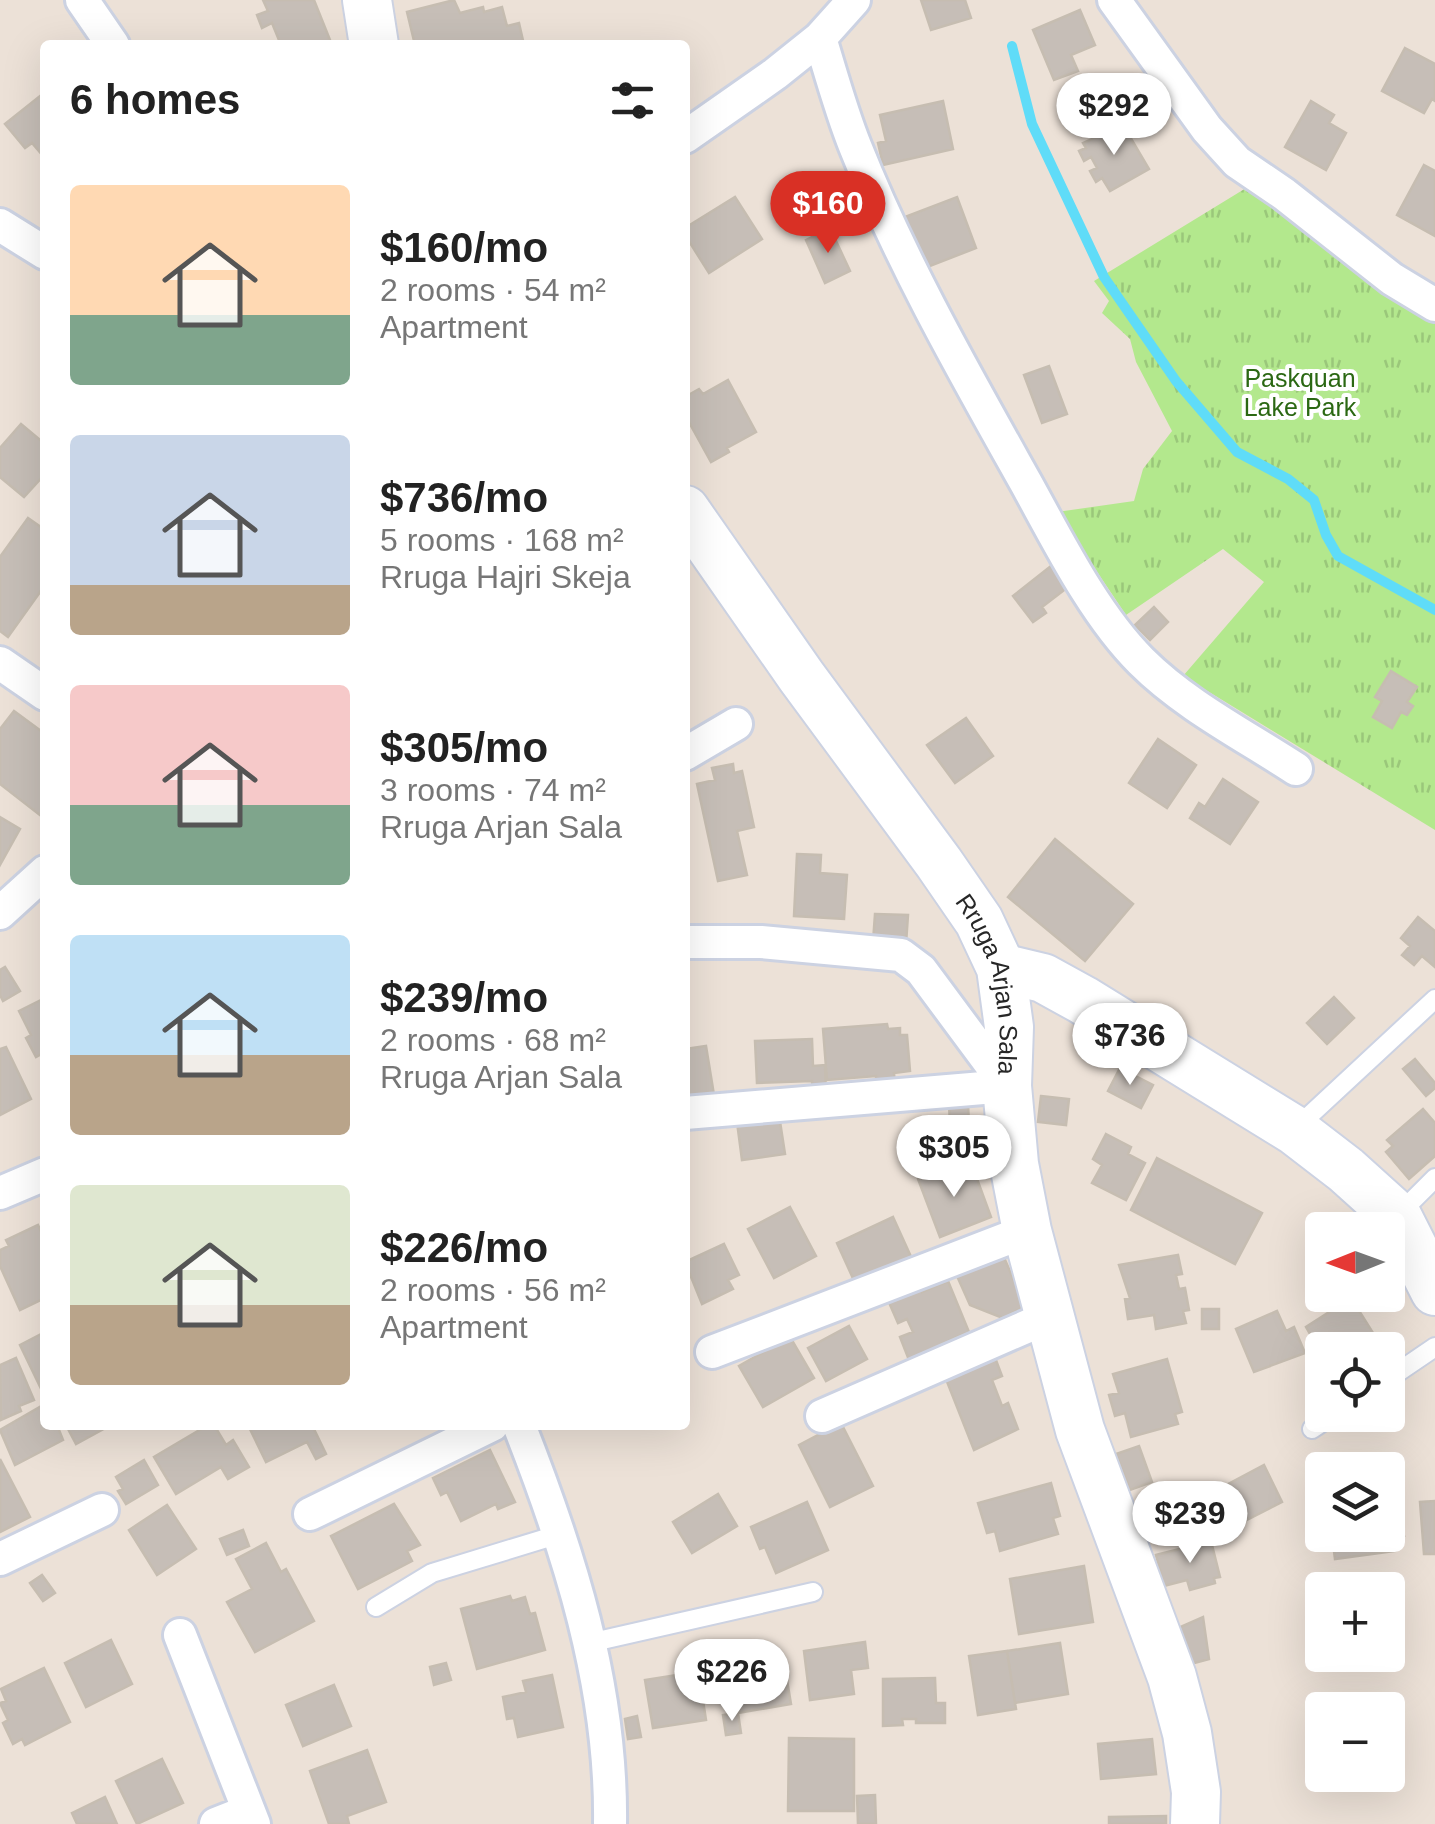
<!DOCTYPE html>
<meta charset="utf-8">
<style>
:root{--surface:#fff;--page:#f6f6f6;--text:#222;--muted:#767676;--accent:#d93025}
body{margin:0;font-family:Helvetica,sans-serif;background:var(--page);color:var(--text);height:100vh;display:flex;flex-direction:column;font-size:38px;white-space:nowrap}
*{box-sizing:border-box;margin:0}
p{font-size:32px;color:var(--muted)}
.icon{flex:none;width:55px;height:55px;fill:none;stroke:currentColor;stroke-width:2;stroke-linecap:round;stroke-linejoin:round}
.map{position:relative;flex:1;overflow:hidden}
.drawer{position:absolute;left:40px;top:40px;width:650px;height:1390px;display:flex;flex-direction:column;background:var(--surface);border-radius:10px;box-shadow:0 10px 40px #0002}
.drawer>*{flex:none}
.needle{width:65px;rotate:269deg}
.fabs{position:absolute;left:1305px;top:1212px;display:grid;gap:20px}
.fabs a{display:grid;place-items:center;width:100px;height:100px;border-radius:10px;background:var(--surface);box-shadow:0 10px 40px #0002;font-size:50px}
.price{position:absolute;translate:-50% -85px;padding:0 22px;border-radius:35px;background:#fff;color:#222;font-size:32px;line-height:65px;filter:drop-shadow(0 2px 5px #0008)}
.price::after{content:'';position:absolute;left:50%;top:60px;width:30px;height:22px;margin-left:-15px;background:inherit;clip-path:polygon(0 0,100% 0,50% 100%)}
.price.selected{background:var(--accent);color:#fff}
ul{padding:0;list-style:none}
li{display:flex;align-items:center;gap:30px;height:250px;padding:0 30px}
li span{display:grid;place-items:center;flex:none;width:280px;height:200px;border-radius:10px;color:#555}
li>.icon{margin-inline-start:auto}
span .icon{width:120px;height:120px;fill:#fffc;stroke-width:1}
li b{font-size:42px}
h2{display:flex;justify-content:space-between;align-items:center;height:120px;padding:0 30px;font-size:42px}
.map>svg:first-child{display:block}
.park{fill:url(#park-tufts)}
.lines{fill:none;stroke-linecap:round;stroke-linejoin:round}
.stream{stroke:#5fdcf8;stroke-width:10}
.building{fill:#c6beb7;stroke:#c6bdb1;stroke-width:2.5}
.lane-casing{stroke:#ccd2e2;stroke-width:22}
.street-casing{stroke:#ccd2e2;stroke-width:38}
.secondary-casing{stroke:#ccd2e2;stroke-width:52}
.lane{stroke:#fff;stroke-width:18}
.street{stroke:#fff;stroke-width:32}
.secondary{stroke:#fff;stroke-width:48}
.labels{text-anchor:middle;stroke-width:8;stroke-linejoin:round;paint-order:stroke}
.park-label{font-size:25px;fill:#2b6813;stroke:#fff}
.street-label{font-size:25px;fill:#272727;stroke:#fff}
</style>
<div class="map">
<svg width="1435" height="1824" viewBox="0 0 1435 1824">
<defs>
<pattern id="park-tufts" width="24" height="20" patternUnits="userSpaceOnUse" patternTransform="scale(2.5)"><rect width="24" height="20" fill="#b3e88d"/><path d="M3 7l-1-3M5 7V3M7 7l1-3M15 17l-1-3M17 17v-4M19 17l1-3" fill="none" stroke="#9ac77a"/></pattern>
</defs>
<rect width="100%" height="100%" fill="#ece1d7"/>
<path class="park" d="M1251,185l184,135v510l-252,-154 81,-94 -41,-33 -97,66 -69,-103 77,-11 9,-32 29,-38 -36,-69 -6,-23 -28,-26 7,-12 -15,-20z"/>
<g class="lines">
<path class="stream" d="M1012,46l20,78 72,153 72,104 61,71 51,27 26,21 12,35 12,21 97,54"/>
</g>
<path class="building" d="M263,0h51l18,45h-51l-9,-22 -10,5 -5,-13 11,-4z
M454,0l6,13 23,-6 1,5 18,-5 5,19 12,-3 5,22h-109l-8,-33z
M921,0h44l6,18 -40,12z
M1080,10l15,35 -24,10 7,16 -24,9 -21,-50z
M1405,48l30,16v37l-3,-2 -8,14 -42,-22z
M45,92v62l-2,2 -11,-13 -7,5 -20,-24z
M943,101l10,48 -70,16 -5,-22 8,-2 -6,-26z
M1311,101l23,14 -5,8 17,10 -20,37 -41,-23z
M1123,125l26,44 -39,22 -8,-13 -6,4 -6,-11 7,-3 -6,-11 -7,4 -5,-10 7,-3 -3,-5z
M1424,165l11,6v65l-38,-21z
M735,197l27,42 -53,34 -24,-38v-7z
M957,197l19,51 -51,20 -20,-51z
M830,228l20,43 -25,12 -19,-43z
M1049,366l18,48 -25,9 -18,-48z
M728,380l28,52 -29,16 2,4 -18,10 -26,-47v-18l14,-8 4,5z
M21,424l24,20v30l-21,23 -24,-20v-29z
M28,518l17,12v55l-37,52 -8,-6v-74z
M1051,566l17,21 -26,20 4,6 -13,9 -20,-26z
M1154,607l14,15 -18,18 -15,-15z
M1391,671l26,16 -10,15 6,4 -6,9 -6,-3 -9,16 -19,-11 9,-16 -7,-4z
M14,711l31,23v85l-45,-35v-55z
M966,718l27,38 -38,27 -28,-38z
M1158,739l38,26 -29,43 -38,-25z
M733,764l1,9 8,-2 12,56 -17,4 10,44 -29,6 -21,-97 18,-4 -3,-12z
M1223,779l35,23 -28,42 -40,-26 9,-15 6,4z
M0,817l20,12 -20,36z
M1055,839l78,65 -48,57 -77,-64z
M797,854l24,1 -1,18 27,2 -3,44 -50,-3z
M875,914l33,1 -2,29 -33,-2z
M1418,917l17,14v36l-13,-11 -8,9 -12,-10 8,-9 -9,-8z
M5,967l15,24 -17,10 -3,-6v-25z
M1334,997l20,21 -27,26 -20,-21z
M45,998v54l-9,5 -10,-19 5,-3 -12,-24z
M887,1024l1,5 12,-1v7h7l3,36 -16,2 1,13 -18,1 -1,-11 -49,4 -4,-51z
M812,1039l1,27 12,-1 1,29h-13l-1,-13 -55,2 -2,-42z
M706,1046l8,49 -29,5v-51z
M6,1047l25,52 -31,16v-66z
M1415,1059l20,24v5l-9,8 -23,-27z
M1120,1068l33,17 -12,23 -33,-17z
M1041,1096l28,3 -3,26 -28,-3z
M968,1104l1,20h-19l-1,-19z
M1423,1109l12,14v33l-26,23 -23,-27 7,-6 -6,-6z
M779,1115l6,39 -43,6 -5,-38z
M1106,1134l25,13 -3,7 17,9 -19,37 -34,-17 10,-18 -9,-6z
M1157,1158l105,55 -27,51 -104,-54z
M947,1168l3,9 23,-9 18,49 -51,20 -22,-58z
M790,1207l26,49 -42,22 -26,-49z
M1358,1211l18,19h-38z
M893,1217l19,42 -56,26 -19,-42z
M38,1225l7,15v58l-25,12 -20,-44v-16l9,-4 -3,-6z
M724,1244l15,31 -11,5 5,9 -31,15 -17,-42z
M999,1246l26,60 -22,12 -33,-13 -17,-38z
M1178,1255l4,19 -6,1 3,14 6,-1 4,22 -6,1 3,12 -30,6 -2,-14 -26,4 -3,-20 5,-1 -11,-33z
M948,1281l21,51 -19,8 3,7 -42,18 -11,-28 13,-5 -6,-13 -9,4 -11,-25 32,-14 3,8z
M1351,1298l29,46 -10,6h-48v5l-16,-28z
M1202,1309h17v20h-17z
M1277,1311l9,20 8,-4 11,26 -51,19 -18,-43z
M849,1326l18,33 -41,22 -18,-33z
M45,1332v65l-25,-52z
M790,1337l24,41 -51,29 -24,-41z
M994,1355l8,21 -10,4 10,26 6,-3 10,26 -44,21 -30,-76z
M16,1358l18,42 -15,6 2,5 -20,9 -1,-55z
M1167,1359l15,53 -7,2 3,10 -47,13 -6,-24 -10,3 -6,-21 10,-2 -6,-19z
M45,1404v21h12l6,15 -48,25 -15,-35z
M841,1423l32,63 -43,21 -31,-62z
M66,1425h45l-35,19z
M208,1425h6l12,20 7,-5 16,27 -21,12 -7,-12 -45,27 -22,-37z
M248,1425h64l14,29 -10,5 -9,-17 -41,20z
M1139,1446l13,36 -22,8 -14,-36z
M490,1450l25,52 -17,7 -2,-5 -35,17 -14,-29 -6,3 -8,-17z
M0,1459l30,58 -30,15z
M144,1460l14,25 -32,19 -8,-13 5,-2 -7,-12z
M1264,1465l18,37 -49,25 -18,-36z
M1051,1483l9,33 -7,2 5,16 -58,17 -5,-20 -8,2 -9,-30z
M718,1494l19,32 -45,27 -19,-31z
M1435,1501v53h-11l-4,-52z
M807,1502l21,48 -52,23 -11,-26 -5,2 -9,-22z
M394,1504l26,41 -13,6 5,10 -54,28 -27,-53z
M167,1505l29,44 -39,26 -28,-45z
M1400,1512l4,24 -10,1 1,14 -60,8 -3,-24h56v-21z
M243,1530l6,16 -22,9 -7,-16z
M1211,1541l9,36 -6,1 1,5 -25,7 -3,-10 -23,6 -8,-31z
M266,1543l15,29 5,-3 28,52 -59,31 -28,-50 25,-13 -16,-30z
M1084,1566l9,56 -74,12 -9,-55z
M42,1575l13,18 -12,8 -13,-18z
M510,1596l2,5 13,-4 5,17 5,-1 10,37 -68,19 -16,-60z
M1203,1617l6,42 -22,6 -11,-36z
M111,1640l21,44 -46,23 -21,-44z
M865,1642l3,26 -17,2 3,24 -44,6 -6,-49z
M1060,1643l8,51 -53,9 -8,-52z
M1007,1651l9,58 -38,6 -9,-59z
M783,1656l8,48 -53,9 -8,-47z
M446,1663l5,17 -17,5 -4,-18z
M44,1668l26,54 -45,23 -3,-6 -9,5 -10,-21 5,-3 -8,-17 6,-2 -5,-12z
M709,1670l4,22 -11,2 4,26 -53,8 -8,-48z
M552,1675l11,52 -45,10 -4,-19 -7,1 -4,-22 23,-5 -3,-11z
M935,1678l1,25h9v20h-29v-4h-14l1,6 -20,1v-47z
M334,1685l17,41 -48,20 -17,-41z
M738,1713l3,20 -15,2 -3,-20z
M637,1716l4,21 -13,2 -3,-20z
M789,1738l65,1v72h-66z
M1152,1739l4,35 -55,5 -3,-35z
M367,1750l19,52 -39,14 2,8h-20l-19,-53z
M162,1759l21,44 -46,21 -21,-43z
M875,1795l1,29h-18l-1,-28z
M105,1797l12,27h-40l-5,-11z
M1166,1816v8h-57v-7z"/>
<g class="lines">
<defs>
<path id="lane" d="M1296,1128l139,-129
M1397,1216l38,-38
M1388,1379l47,-32
M1312,1429l21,-14
M376,1607l56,-34 128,-39
M589,1643l224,-51"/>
<path id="street" d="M82,0l31,45
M1114,0l93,129 30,33 47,32 108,85 43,26
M820,38c11,36 21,73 35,108 46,116 110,228 171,337 32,58 68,131 115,178 44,44 103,74 155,108
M685,137l90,-63 45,-36 34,-38
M0,225l45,28
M0,663l45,31
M685,754l51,-30
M0,913l45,-41
M685,942h76l140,13 20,15 86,116
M685,1113l322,-27
M0,1193l45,-19
M712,1352l315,-121
M822,1416l229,-100
M519,1425c50,127 93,261 91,399
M310,1514l182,-89
M0,1559l102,-49
M180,1635l74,189
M216,1824l33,-13"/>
<g id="secondary">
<path d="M367,0l7,45"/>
<path id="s1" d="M685,510l116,166 138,187 40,58 22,47 8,59 -2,59 7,78 13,67 53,199 92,247 15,56 9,59 -1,32"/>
<path d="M1001,968l42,10 40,22 211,130 52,40 51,46 38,75"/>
</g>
</defs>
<use href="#lane" class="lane-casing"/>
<use href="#street" class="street-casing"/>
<use href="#secondary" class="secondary-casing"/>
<use href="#lane" class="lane"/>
<use href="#street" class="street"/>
<use href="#secondary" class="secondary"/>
</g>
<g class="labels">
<g class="park-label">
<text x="1300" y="387">Paskquan<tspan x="1300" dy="29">Lake Park</tspan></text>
</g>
<g class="street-label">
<text dy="9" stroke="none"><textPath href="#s1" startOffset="570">Rruga Arjan Sala</textPath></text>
</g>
</g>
</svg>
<div class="fabs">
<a><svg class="needle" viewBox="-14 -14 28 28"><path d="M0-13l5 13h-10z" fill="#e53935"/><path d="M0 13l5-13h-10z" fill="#767676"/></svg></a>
<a><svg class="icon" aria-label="locate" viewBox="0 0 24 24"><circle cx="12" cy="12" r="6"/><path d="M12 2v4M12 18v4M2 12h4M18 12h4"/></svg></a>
<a><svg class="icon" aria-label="layers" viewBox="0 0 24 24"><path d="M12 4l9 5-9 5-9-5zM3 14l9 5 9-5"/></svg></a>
<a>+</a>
<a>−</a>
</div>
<b class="price" style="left:1114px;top:158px">$292</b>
<b class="price selected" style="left:828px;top:256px">$160</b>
<b class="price" style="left:1130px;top:1088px">$736</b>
<b class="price" style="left:954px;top:1200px">$305</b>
<b class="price" style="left:1190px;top:1566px">$239</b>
<b class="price" style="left:732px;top:1724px">$226</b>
<section class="drawer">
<h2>6 homes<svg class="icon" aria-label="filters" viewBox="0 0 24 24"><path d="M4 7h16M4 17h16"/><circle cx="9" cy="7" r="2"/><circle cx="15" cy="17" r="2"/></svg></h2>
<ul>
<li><span style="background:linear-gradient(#ffd9b3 65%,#7fa58c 0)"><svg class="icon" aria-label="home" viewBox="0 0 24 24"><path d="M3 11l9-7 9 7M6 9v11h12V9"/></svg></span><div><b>$160/mo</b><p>2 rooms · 54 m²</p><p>Apartment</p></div></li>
<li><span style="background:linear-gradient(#c9d6e8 75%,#b9a48a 0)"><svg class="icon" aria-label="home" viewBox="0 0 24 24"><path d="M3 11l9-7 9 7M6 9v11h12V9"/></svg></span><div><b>$736/mo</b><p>5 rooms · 168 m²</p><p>Rruga Hajri Skeja</p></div></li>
<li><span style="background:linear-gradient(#f6c9c9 60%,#7fa58c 0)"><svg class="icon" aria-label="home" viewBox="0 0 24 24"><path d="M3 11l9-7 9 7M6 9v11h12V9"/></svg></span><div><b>$305/mo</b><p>3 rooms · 74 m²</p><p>Rruga Arjan Sala</p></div></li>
<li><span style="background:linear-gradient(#bfe0f5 60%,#b9a48a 0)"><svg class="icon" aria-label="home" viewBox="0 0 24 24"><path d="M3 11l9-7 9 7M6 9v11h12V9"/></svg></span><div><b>$239/mo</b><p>2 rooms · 68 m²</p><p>Rruga Arjan Sala</p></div></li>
<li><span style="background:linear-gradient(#dfe7d0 60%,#b9a48a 0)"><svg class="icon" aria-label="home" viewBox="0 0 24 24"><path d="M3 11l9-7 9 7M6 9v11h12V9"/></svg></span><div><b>$226/mo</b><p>2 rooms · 56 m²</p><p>Apartment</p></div></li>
</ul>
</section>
</div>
